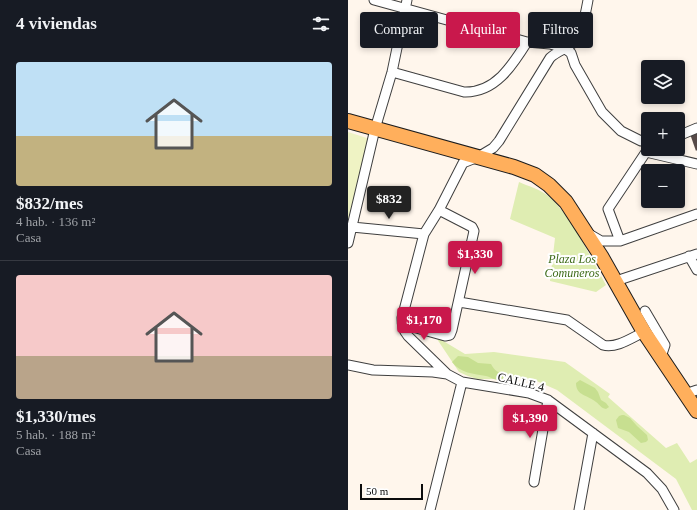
<!DOCTYPE html>
<html lang="es">
<meta charset="utf-8">
<style>
:root{--surface:#171b24;--page:#242831;--text:#f1f3f6;--muted:#9ea1a6;--line:#363941;--accent:#c9184c}
body{margin:0;font-family:"Times New Roman",serif;background:var(--page);color:var(--text);height:100vh;display:flex;flex-direction:column;font-size:15px;white-space:nowrap}
*{box-sizing:border-box;margin:0}
p{font-size:13px;color:var(--muted)}
.icon{flex:none;width:22px;height:22px;fill:none;stroke:currentColor;stroke-width:2;stroke-linecap:round;stroke-linejoin:round}
.map{position:relative;flex:1;overflow:hidden}
.side{display:flex;flex-direction:column;background:var(--surface);width:348px}
.side>*{flex:none}
.hud{position:absolute;left:12px;top:12px;width:277px;height:36px;display:flex;gap:8px}
.buttons{position:absolute;left:293px;top:60px;display:grid;gap:8px}
.buttons a{display:grid;place-items:center;width:44px;height:44px;border-radius:4px;background:var(--surface);box-shadow:0 2px 6px #0003;font-size:20px}
.scale{position:absolute;left:12px;bottom:10px;width:63px;box-sizing:border-box;padding-left:4px;border:2px solid #0c0c0c;border-top:0;font-size:11px;line-height:14px;white-space:nowrap;color:#0c0c0c;-webkit-text-stroke:3px #fff;paint-order:stroke}
.price{position:absolute;translate:-50% -34px;padding:0 9px;border-radius:4px;background:var(--accent);color:#fff;font-size:13px;line-height:26px;filter:drop-shadow(0 1px 2px #0008)}
.price::after{content:'';position:absolute;left:50%;top:24px;width:12px;height:9px;margin-left:-6px;background:inherit;clip-path:polygon(0 0,100% 0,50% 100%)}
.price.current{background:#222;color:#fff}
ul{padding:0;list-style:none}
li{display:grid;align-content:center;gap:8px;height:212px;padding:0 16px}
li+li{border-top:1px solid var(--line)}
li span{display:grid;place-items:center;height:124px;border-radius:4px;color:#555}
li>.icon{margin-inline-start:auto}
span .icon{width:72px;height:72px;fill:#fffc;stroke-width:1}
li b{font-size:17px}
h2{display:flex;justify-content:space-between;align-items:center;height:48px;padding:0 16px;font-size:17px}
.tag{padding:0 14px;border-radius:4px;background:var(--surface);box-shadow:0 2px 6px #0003;font-size:14px;line-height:36px}
.tag.current{background:var(--accent);color:#fff}
main{display:flex;flex:1;min-height:0}
.map>svg:first-child{display:block}
.green{fill:#dfedb2}
.forest{fill:#c7df90}
.pitch{fill:#eff3c4}
.building{fill:#564a48}
.lines{fill:none;stroke-linecap:round;stroke-linejoin:round}
.street-casing{stroke:#3f3f3f;stroke-width:11}
.primary-casing{stroke:#1d1d1d;stroke-width:16}
.street{stroke:#fff;stroke-width:9}
.primary{stroke:#ffaf5c;stroke-width:14}
.labels{text-anchor:middle;stroke-width:4;stroke-linejoin:round;paint-order:stroke}
.park-label{font-size:12px;font-style:italic;fill:#3d6a17;stroke:#fff}
.street-label{font-size:12px;fill:#0c0c0c;stroke:#fff}
</style>
<main>
<section class="side">
<h2>4 viviendas<svg class="icon" aria-label="filters" viewBox="0 0 24 24"><path d="M4 7h16M4 17h16"/><circle cx="9" cy="7" r="2"/><circle cx="15" cy="17" r="2"/></svg></h2>
<ul>
<li><span style="background:linear-gradient(#bfe0f5 60%,#c2b280 0)"><svg class="icon" aria-label="home" viewBox="0 0 24 24"><path d="M3 11l9-7 9 7M6 9v11h12V9"/></svg></span><div><b>$832/mes</b><p>4 hab. · 136 m²</p><p>Casa</p></div></li>
<li><span style="background:linear-gradient(#f6c9c9 65%,#b9a48a 0)"><svg class="icon" aria-label="home" viewBox="0 0 24 24"><path d="M3 11l9-7 9 7M6 9v11h12V9"/></svg></span><div><b>$1,330/mes</b><p>5 hab. · 188 m²</p><p>Casa</p></div></li>
</ul>
</section>
<div class="map">
<svg width="349" height="510" viewBox="0 0 349 510">
<rect width="100%" height="100%" fill="#fff6ec"/>
<path class="green" d="M171,182c9,4 20,7 28,13 23,18 45,65 59,90l-10,7 -46,-11 5,-43 -45,-19z
M87,336l30,18 29,-2 71,10 45,32 -2,3 58,51 11,-5 13,20 7,-4v51h-5l-16,-31 -119,-89 -25,-11h-55l-9,-3 -9,-4z"/>
<path class="forest" d="M110,356l10,1 10,6 13,1c4,7 7,9 14,10l1,3c-7,7 -12,1 -20,-1 -12,-2 -26,-3 -34,-14z
M232,380l15,8 3,4 3,8 5,3 3,4 -3,2c-5,-1 -6,-4 -10,-7 -8,-7 -20,-6 -20,-19z
M274,415h2l6,3 7,8 10,9 1,5 -2,2 -5,1 -12,-11 -11,-4 -2,-8 3,-4z"/>
<path class="pitch" d="M0,132l25,8 -25,103z"/>
<path class="building" d="M349,131v19l-1,1 -6,-17z"/>
<g class="lines">
<defs>
<path id="street" d="M26,0l153,42 23,2 14,4 7,5 4,12 27,47 19,19 20,10h7
M44,72l72,20c31,1 48,-26 63,-50
M330,136l19,-8
M4,227l72,7
M241,234l12,7h19l77,-27
M272,241l-12,-32 38,-57 51,12
M0,243l27,-114 17,-57 15,-72
M341,256l8,14
M268,281l81,-27
M111,302l108,18 36,25c13,4 30,-8 41,-13
M297,311l20,34 -2,6 -4,3
M59,316v8l2,2 36,10 5,-1 2,-5 22,-99 -2,-4 -33,-17
M0,365l25,5 60,2 14,2 15,8 67,11 19,7 99,73 15,16 12,21
M99,374l-39,-38c-5,-6 -6,-10 -6,-18l22,-84 15,-24 24,-47 15,-6 15,-9 6,-7 51,-83c7,-7 17,-9 24,-16 8,-7 12,-31 14,-42
M337,394l12,-4
M186,482l14,-82
M82,510l32,-128
M231,510l14,-77"/>
<path id="primary" d="M0,121l166,46 21,8 14,10 17,17 35,54 43,76 53,79"/>
</defs>
<use href="#street" class="street-casing"/>
<use href="#primary" class="primary-casing"/>
<use href="#street" class="street"/>
<use href="#primary" class="primary"/>
</g>
<g class="labels">
<g class="park-label">
<text x="224" y="263">Plaza Los<tspan x="224" dy="14">Comuneros</tspan></text>
</g>
<g class="street-label">
<text transform="translate(173 382) rotate(13)" y="4">CALLE 4</text>
</g>
</g>
</svg>
<div class="buttons">
<a><svg class="icon" aria-label="layers" viewBox="0 0 24 24"><path d="M12 4l9 5-9 5-9-5zM3 14l9 5 9-5"/></svg></a>
<a>+</a>
<a>−</a>
</div>
<div class="scale">50 m</div>
<b class="price current" style="left:41px;top:220px">$832</b>
<b class="price" style="left:127px;top:275px">$1,330</b>
<b class="price" style="left:76px;top:341px">$1,170</b>
<b class="price" style="left:182px;top:439px">$1,390</b>
<div class="hud">
<a class="tag">Comprar</a>
<a class="tag current">Alquilar</a>
<a class="tag">Filtros</a>
</div>
</div>
</main>
